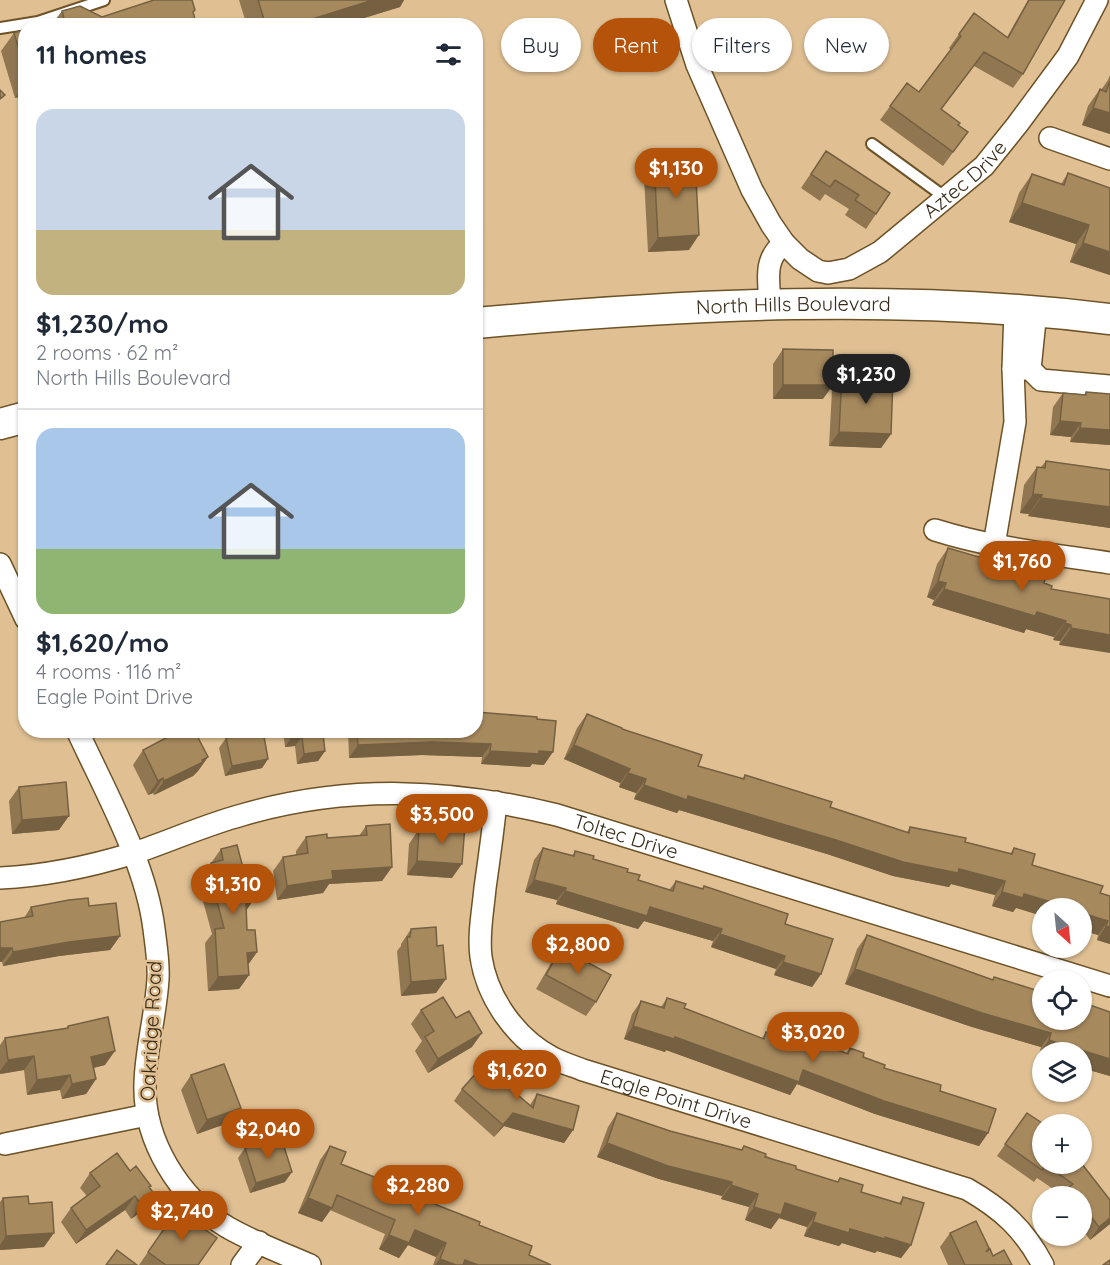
<!DOCTYPE html>
<meta charset="utf-8">
<style>
:root{--surface:#fff;--page:#f2f2f3;--text:#1f2937;--muted:#747a83;--line:#e0e1e3;--accent:#b45309}
body{margin:0;font-family:Quicksand,sans-serif;background:var(--page);color:var(--text);height:100vh;display:flex;flex-direction:column;font-size:22px;white-space:nowrap}
*{box-sizing:border-box;margin:0}
p{font-size:20px;color:var(--muted)}
.icon{flex:none;width:33px;height:33px;fill:none;stroke:currentColor;stroke-width:2;stroke-linecap:round;stroke-linejoin:round}
.map{position:relative;flex:1;overflow:hidden}
.sheet{position:absolute;left:18px;top:18px;width:465px;height:720px;display:flex;flex-direction:column;background:var(--surface);border-radius:24px;box-shadow:0 2px 4px #0004}
.sheet>*{flex:none}
.guide{position:absolute;left:501px;top:18px;width:519px;height:54px;display:flex;gap:12px}
.needle{width:39px;rotate:153deg}
.tools{position:absolute;left:1032px;top:898px;display:grid;gap:12px}
.tools a{display:grid;place-items:center;width:60px;height:60px;border-radius:50%;background:var(--surface);box-shadow:0 2px 4px #0004;font-size:30px}
.price{position:absolute;translate:-50% -51px;padding:0 14px;border-radius:21px;background:var(--accent);color:#fff;font-size:20px;line-height:39px;filter:drop-shadow(0 2px 3px #0008)}
.price::after{content:'';position:absolute;left:50%;top:36px;width:18px;height:14px;margin-left:-9px;background:inherit;clip-path:polygon(0 0,100% 0,50% 100%)}
.price.on{background:#222;color:#fff}
ul{padding:0;list-style:none}
li{display:grid;align-content:center;gap:12px;height:318px;padding:0 18px}
li+li{border-top:2px solid var(--line)}
li span{display:grid;place-items:center;height:186px;border-radius:18px;color:#555}
li>.icon{margin-inline-start:auto}
span .icon{width:108px;height:108px;fill:#fffc;stroke-width:1}
li b{font-size:26px}
h2{display:flex;justify-content:space-between;align-items:center;height:72px;padding:0 18px;font-size:26px}
.chip{padding:0 21px;border-radius:27px;background:var(--surface);box-shadow:0 2px 4px #0004;font-size:21px;line-height:54px}
.chip.on{background:var(--accent);color:#fff}
.map>svg:first-child{display:block}
.lines{fill:none;stroke-linecap:round;stroke-linejoin:round}
.lane-casing{stroke:#6d5227;stroke-width:14}
.street-casing{stroke:#6d5227;stroke-width:24}
.secondary-casing{stroke:#6d5227;stroke-width:33}
.lane{stroke:#fff;stroke-width:10}
.street{stroke:#fff;stroke-width:21}
.secondary{stroke:#fff;stroke-width:30}
.wall{fill:#907651}
.shaded-wall{fill:#756042}
.building{fill:#a7895e;stroke:#756042;stroke-width:1.5}
.labels{text-anchor:middle;stroke-width:5;stroke-linejoin:round;paint-order:stroke}
.street-label{font-size:20px;fill:#372b19;stroke:#e0c093}
</style>
<div class="map">
<svg width="1110" height="1265" viewBox="0 0 1110 1265">
<rect width="100%" height="100%" fill="#e0c093"/>
<g class="lines">
<defs>
<path id="lane" d="M0,28l38,-6 66,-22
M872,144l74,54"/>
<g id="street">
<path id="s1" d="M676,0l21,65 55,125 19,34 13,19 16,16 18,12 10,2 21,-4 31,-17 104,-86 33,-41 51,-69 29,-56"/>
<path d="M1050,138l60,21"/>
<path d="M770,304c-1,-24 -7,-44 14,-61"/>
<path d="M1013,369l2,-60"/>
<path d="M1030,369l6,-58"/>
<path d="M935,530c57,18 116,24 175,33"/>
<path d="M994,545l21,-123 -2,-53h17l11,11 69,6"/>
<path d="M0,564l26,55"/>
<path d="M77,730c28,61 69,133 77,199 2,16 5,34 4,50 -2,35 -12,69 -13,104 -2,57 34,115 82,144 26,15 55,26 83,38"/>
<path id="s2" d="M496,802c-3,29 -7,58 -11,86 -2,23 -7,46 -4,69 6,41 35,82 72,101 9,5 20,8 30,12l384,119c35,20 57,40 76,76"/>
<path id="s3" d="M0,878c44,-2 92,-12 134,-25 36,-12 71,-28 108,-38 106,-31 209,-26 315,0l553,171"/>
<path d="M5,1144l142,-29"/>
<path d="M242,1265l17,-23"/>
</g>
<g id="secondary">
<path id="s4" d="M476,323c211,-19 423,-30 634,-4"/>
<path d="M0,424l26,-7"/>
</g>
</defs>
<use href="#lane" class="lane-casing"/>
<use href="#street" class="street-casing"/>
<use href="#secondary" class="secondary-casing"/>
<use href="#lane" class="lane"/>
<use href="#street" class="street"/>
<use href="#secondary" class="secondary"/>
</g>
<path class="wall" d="M239,0h165l-4,7 -62,19h-91z
M1028,0h37l-42,74 -10,14 -39,-22 -33,44 17,15 10,7 -25,34 -63,-46 27,-37 12,9 32,-42 -2,-2 25,-35 33,24z
M62,11l40,6 91,-4 -138,7z
M26,29v66l-11,3 -14,-47 13,-18z
M1110,75v59l-28,-9 6,-19 12,-17 1,1 7,-10z
M826,151l64,42 -24,36 -21,-14 4,-6 -24,-15 -5,7 -19,-13z
M654,163l35,87 -41,2 -4,-75z
M1068,173l42,102 -40,-13 6,-18 -67,-22 10,-29 13,-19 29,10z
M783,349l40,50h-50v-35z
M842,376l49,58 -10,14 -52,-2 3,-56z
M1086,392l24,2v51l-40,-3 1,-5 -21,-2 3,-28 10,-14 21,2z
M1046,461l64,9v58l-82,-12 1,-2 -9,-1 4,-28 13,-18h4z
M948,548l84,28 19,13 59,10 -51,46 1,-4 -7,-1 1,-3 -28,-8 -2,4 -92,-28 2,-5 -7,-3 10,-33z
M587,714l111,52 44,13 3,-4 85,32 77,25 3,-5 100,27 4,-6 18,17 68,28 10,3v48l-13,-4 1,-5 -16,-5v-21l-66,-1 -3,4 -21,-6 3,-11 -44,-11 -2,3 -56,-11 -66,-22 -148,-44 -2,3 -43,-14 2,-6 -17,-6 1,-4 -56,-24 13,-31z
M283,730h43v4l-3,4 2,13 -7,10 -21,3 -2,-18 -10,1z
M348,730h128l68,35 -12,-1 -2,3 -49,-3 1,-7 -60,-2 -73,3z
M226,738l42,21 -6,9 -37,8 -6,-28z
M143,750l65,7 -10,14 -5,5 -39,19 -1,-2 -5,2 -15,-30z
M19,787l40,43 -47,4 -3,-33z
M447,824l5,54 -45,-3 2,-31 10,-15 23,2z
M366,826l26,41 -10,14 -53,3 -6,9 -46,7 -4,-29 10,-14 13,-2v-4l10,-14 21,1 32,-2z
M543,848l29,8 3,-5 18,8 34,13 11,8 31,10 7,-9 27,8 1,-3 81,38 36,50 -9,13 -38,-12 2,-6 -65,-22 2,-6 -69,-20 -6,8 -82,-25 1,-4 -32,-8 9,-32z
M221,849l25,62 1,19 10,22 -9,13 1,10 -10,14 -31,2 -3,-48 7,-9 -9,-33 3,-4 -5,-20z
M89,906l31,30 -10,14 -51,6 -56,10 -1,-4 22,-44 7,-11z
M411,929l25,64 -35,3 -4,-45 4,-5v-2z
M867,935l125,45 2,-3 47,32 36,11h5v-7l5,-9 23,8v64l-28,-8v-15h-40v2l-3,-1 2,-7 -69,-20 -127,-43 12,-35z
M561,948l35,54 -10,14 -50,-27 15,-26z
M667,998l17,10 78,30 4,-6 13,5 2,-3 42,14 2,-3 21,8 4,-5 34,20 56,23 48,42 -9,13 -104,-32 -78,-30 -7,11 -124,-45 -1,2 -41,-13 8,-25 9,-13 20,6z
M421,1010l51,37 -44,26 -13,-22 7,-10 -11,-17z
M68,1026l37,39 -12,3 3,11 -10,15 -24,5 -2,-9 -33,5 -3,-25 -24,4v-29l5,-7 62,-10z
M191,1075l50,33 -10,14 -34,12 -16,-44z
M497,1075l8,9 25,21 7,-11 36,36 -9,13 -60,-17 -10,11 -40,-36 8,-12z
M617,1113l53,18 71,19 3,-4 52,23 41,13 3,-4 21,14 38,11 4,-6 8,48 -10,13 -24,-7 -2,2 -33,-10 -3,3 -35,-10 3,-9 -28,-9 -8,11 -26,-9 4,-13 -28,-8 1,-3 -63,-17 -62,-22 11,-30z
M1027,1113l55,51 28,36v24l-20,16 -8,-11v-32h-21l1,-2 -25,-17 -3,4 -37,-26z
M330,1146l11,18 40,15 3,-4 43,26 52,24 50,30 22,10h-118l3,-8 -28,-12 -9,13 -20,-9 6,-15 -55,-24 -8,12 -24,-9 22,-53z
M245,1148l40,34 -35,11 -12,-35z
M130,1171l19,17 -4,21 -14,10 -6,-9 -49,34 -15,-22 10,-14 16,-12 -7,-8 10,-15z
M3,1198l26,6 15,43 -44,3v-48z
M177,1210l21,55h-59z
M950,1233l36,19 26,13h-64l-8,-18z"/>
<path class="shaded-wall" d="M373,0h31l-4,7 -62,19h-48z
M26,82v13l-11,3z
M1093,108l17,5v21l-28,-9z
M1022,203l67,22 -13,19 -67,-22z
M699,235l-10,15 -41,2 10,-14z
M1083,243l27,9v23l-40,-13z
M783,385h50l-10,14h-50z
M1060,421l21,2 -10,14 -21,-2z
M1080,428l30,2v15l-40,-3z
M839,432l52,2 -10,14 -52,-2z
M1033,494l9,1 -13,19 -9,-1z
M1041,498l69,9v21l-82,-12z
M938,581l8,2 -12,17 -7,-3z
M944,589l93,23 29,9 -12,16 -28,-8 -2,4 -92,-28z
M1065,623l6,2 -11,16 -7,-1z
M1071,628l39,7v18l-51,-8z
M302,737l-7,9 -10,1 6,-9z
M432,742l59,2 -9,13 -60,-2 -73,3 9,-13z
M574,745l56,24 -10,14 -56,-24z
M325,751l-7,10 -21,3 7,-10z
M490,751h49l14,1 -9,13 -12,-1 -2,3 -49,-3z
M208,757l-10,14 -5,5 -39,19 10,-14z
M268,759l-6,9 -37,8 7,-10z
M628,773l18,6 -10,14 -17,-6z
M163,778l-10,15 -5,2 10,-14z
M644,785l44,11 317,85 -10,14 -44,-11 -2,3 -56,-11 -66,-22 -148,-44 -2,3 -43,-14z
M69,816l-10,14 -47,4 10,-14z
M417,861l45,3 -10,14 -45,-3z
M392,867l-10,14 -53,3 -6,9 -46,7 10,-14 45,-15z
M534,880l32,8 -9,12 -32,-8z
M565,891l85,16 72,22 -9,12 -69,-20 -6,8 -82,-25z
M1002,892l22,2 31,9 -4,6h-9v7l-26,-8 -3,4 -21,-6z
M252,902l-10,15 4,-13z
M1082,913l26,8 -10,14 -16,-5z
M1106,926l4,1v17l-13,-4z
M720,934l65,22 -9,13 -65,-22z
M120,936l-10,14 -51,6 -56,10 10,-14 56,-10z
M0,948h12l-10,14h-2z
M257,952l-10,14v-13z
M783,962l38,12 -9,13 -38,-12z
M855,969l196,64 -10,14 -69,-20 -127,-43z
M249,975l-10,14 -31,2 10,-14z
M446,979l-10,14 -35,3 10,-14z
M633,1026l170,44 185,63 -9,13 -104,-32 -78,-30 -7,11 -124,-45 -1,2 -41,-13z
M482,1033l-10,14 -44,26 10,-14z
M1049,1040l61,19v17l-28,-8v-15h-40v2l-3,-1z
M115,1051l-10,14 -24,6 10,-14z
M34,1056l-10,14 -24,4v-3l8,-11z
M70,1075l-10,15 -33,5 10,-15z
M96,1079l-10,15 -24,5 10,-15z
M241,1108l-10,14 -34,12 10,-14z
M513,1113l60,17 -9,13 -60,-17 -10,11 9,-12z
M607,1143l125,39 -10,14 -63,-17 -62,-22z
M292,1172l-7,10 -35,11 6,-10z
M731,1185l27,9 -9,13 -28,-8z
M155,1195l-10,14 -14,10 10,-14z
M135,1196l-10,14 -49,34 10,-14z
M308,1198l24,10 -10,14 -24,-9z
M785,1203l31,10 -9,14 -28,-9 -8,11 -26,-9 9,-13z
M1110,1218v6l-20,16 9,-13z
M813,1222l37,7 35,8 26,8 -10,13 -24,-7 -2,2 -33,-10 -3,3 -35,-10z
M415,1230l31,13 -10,14 -28,-12 -9,13 -20,-9 10,-14z
M54,1233l-10,14 -44,3v-5l6,-9z
M440,1259l16,6h-21z
M465,1260l13,5h-17z"/>
<path class="building" d="M154,0h38l3,10 -2,2 4,14h-159l26,-8 -2,-7 18,-5 22,11z
M258,0h115l-83,26h-24z
M1029,0h36l-42,74 -39,-22 -43,57 19,14 -2,2 10,7 -15,20 -63,-46 17,-23 12,9 42,-56 -2,-2 15,-21 34,25z
M26,29v43l-12,-39z
M1110,81v32l-17,-5 7,-19 6,3z
M0,90l5,5 -5,4z
M826,151l64,42 -14,21 -21,-14 4,-5 -24,-15 -5,7 -19,-13z
M695,160l4,75 -41,3 -4,-75z
M1068,173l42,15v64l-27,-9 6,-18 -67,-22 10,-29 32,11z
M783,349l50,1v35h-50z
M842,376l51,2 -2,56 -52,-2z
M1086,392l24,2v36l-30,-2 1,-5 -21,-2 3,-28 23,2z
M1046,461l64,9v37l-69,-9 1,-3 -9,-1 4,-27 8,1z
M948,548l85,25 -1,3 13,4 -1,3 8,3 -1,3 59,10v36l-39,-7v-3l-6,-2 1,-2 -29,-9 -2,4 -91,-27 2,-6 -8,-2z
M476,712l61,5v2l19,2 -3,31 -14,-1v3l-49,-3 1,-7 -59,-2 -74,3 -1,-15h119z
M587,714l35,14v1l80,26 -4,11 46,13 1,-4 87,27 -2,5 79,26 1,-6 56,11 -1,4 47,12 2,-6 21,6 -3,11 71,21 -3,7 10,3v31l-4,-1 2,-5 -26,-8v-4h-24l-4,-1 1,-5 -31,-9 -1,4 -21,-6 3,-11 -46,-12 -1,4 -55,-11 -67,-22 -148,-44 -1,4 -43,-15 2,-6 -18,-6 2,-4 -56,-24z
M181,730h13l14,27 -6,3 1,2 -39,19 -1,-3 -5,3 -15,-31z
M291,730h35v4h-3l2,17 -21,3 -2,-17 -11,1z
M263,731l5,28 -36,7 -6,-28z
M66,782l3,34 -47,4 -3,-33z
M390,824l2,43 -60,4 1,8 -46,7 -4,-29 25,-4 -2,-16 21,-3v4l40,-3 -1,-9z
M447,824l18,1 -3,39 -45,-3 2,-32 27,2z
M237,845l15,57 -6,2 1,26h8l2,22 -10,1 2,22 -31,2 -3,-48 9,-1 -11,-42h3l-5,-23 12,-3 -2,-11z
M543,848l31,8 1,-5 19,5 -1,3 35,10 -1,3 13,3 -2,5 35,11 3,-10 27,8 1,-3 84,28 -3,10 48,15 -12,35 -38,-12 2,-6 -65,-22 2,-5 -72,-22 -3,9 -82,-25 1,-3 -32,-8z
M88,898l1,8 27,-3 4,33 -51,6 -56,10 -1,-4h-12v-26l33,-6 -2,-9 38,-7z
M436,927l1,19 6,-1 3,34 -35,3 -4,-45h3l1,-8z
M867,935l126,45 1,-3 48,15v13l-1,4 1,1v10h34l6,2 5,-18 23,8v47l-61,-19 2,-7 -69,-20 -127,-44z
M561,948l50,27 -15,27 -50,-27z
M443,997l13,21 13,-7 13,22 -44,26 -13,-22 9,-6 -13,-21z
M667,998l19,6 -2,4 80,31 2,-7 14,5 1,-3 43,15 1,-4 23,9 2,-6 14,5 -1,4 22,8 -1,3 57,17 -1,6 56,18 -8,24 -104,-32 -81,-31 -4,12 -124,-45 -1,2 -41,-13 8,-25 23,7z
M108,1017l7,34 -24,6 5,22 -24,5 -2,-9 -33,5 -3,-24 -26,4 -3,-22 63,-10v-2z
M486,1062l13,11 -2,2 8,9 28,24 4,-14 42,12 -6,24 -60,-17 -10,12 -41,-36z
M224,1064l17,44 -34,12 -16,-45z
M617,1113l53,18 72,19 2,-4 22,8 -1,3 31,9v3l42,13 2,-4 23,7 -2,7 40,12 2,-7 21,6 -13,42 -26,-8v2l-35,-10 -1,4 -36,-11 3,-9 -31,-10 -4,12 -27,-8 4,-13 -27,-9 1,-3 -64,-16 -61,-23z
M1027,1113l18,12h-3v39h40l28,36v18l-11,9 -11,-14 -4,2 -2,-3v-15h-13l-4,-6 8,-7 -27,-19 -4,5 -37,-26z
M281,1137l11,35 -36,11 -11,-35z
M330,1146l16,6 -5,12 41,16 2,-5 46,20 -3,6 53,21 -1,3 53,21 -3,9 22,10h-73l-13,-5 -2,5h-7l-16,-6 6,-16 -31,-13 -6,13 -20,-8 6,-15 -58,-25 -5,13 -24,-10z
M117,1153l13,18 6,-5 15,20 -2,1 6,8 -14,10 -6,-9 -49,34 -15,-22 29,-22 -10,-13z
M28,1196l1,8 23,-2 2,31 -48,3 -3,-38z
M177,1210l40,28 -19,27h-32l-18,-13z
M976,1221l13,27 -3,4 4,-3 3,7 11,-6 8,15h-47l-15,-32z
M117,1250l20,15h-31z
M1110,1260v5h-7z"/>
<g class="labels">
<g class="street-label">
<text dy="7" stroke="none"><textPath href="#s1" startOffset="490">Aztec Drive</textPath></text>
<text dy="7" stroke="none"><textPath href="#s4" startOffset="318">North Hills Boulevard</textPath></text>
<text dy="7" stroke="none"><textPath href="#s3" startOffset="642">Toltec Drive</textPath></text>
<text transform="translate(151 1031) rotate(-87)" y="7">Oakridge Road</text>
<text dy="7" stroke="none"><textPath href="#s2" startOffset="414">Eagle Point Drive</textPath></text>
</g>
</g>
</svg>
<div class="tools">
<a><svg class="needle" viewBox="-14 -14 28 28"><path d="M0-13l5 13h-10z" fill="#e53935"/><path d="M0 13l5-13h-10z" fill="#747a83"/></svg></a>
<a><svg class="icon" aria-label="locate" viewBox="0 0 24 24"><circle cx="12" cy="12" r="6"/><path d="M12 2v4M12 18v4M2 12h4M18 12h4"/></svg></a>
<a><svg class="icon" aria-label="layers" viewBox="0 0 24 24"><path d="M12 4l9 5-9 5-9-5zM3 14l9 5 9-5"/></svg></a>
<a>+</a>
<a>−</a>
</div>
<b class="price" style="left:676px;top:199px">$1,130</b>
<b class="price on" style="left:866px;top:405px">$1,230</b>
<b class="price" style="left:1022px;top:592px">$1,760</b>
<b class="price" style="left:442px;top:845px">$3,500</b>
<b class="price" style="left:233px;top:915px">$1,310</b>
<b class="price" style="left:578px;top:975px">$2,800</b>
<b class="price" style="left:813px;top:1063px">$3,020</b>
<b class="price" style="left:517px;top:1101px">$1,620</b>
<b class="price" style="left:268px;top:1160px">$2,040</b>
<b class="price" style="left:418px;top:1216px">$2,280</b>
<b class="price" style="left:182px;top:1242px">$2,740</b>
<div class="guide">
<a class="chip">Buy</a>
<a class="chip on">Rent</a>
<a class="chip">Filters</a>
<a class="chip">New</a>
</div>
<section class="sheet">
<h2>11 homes<svg class="icon" aria-label="filters" viewBox="0 0 24 24"><path d="M4 7h16M4 17h16"/><circle cx="9" cy="7" r="2"/><circle cx="15" cy="17" r="2"/></svg></h2>
<ul>
<li><span style="background:linear-gradient(#c9d6e8 65%,#c2b280 0)"><svg class="icon" aria-label="home" viewBox="0 0 24 24"><path d="M3 11l9-7 9 7M6 9v11h12V9"/></svg></span><div><b>$1,230/mo</b><p>2 rooms · 62 m²</p><p>North Hills Boulevard</p></div></li>
<li><span style="background:linear-gradient(#a9c7e8 65%,#8fb573 0)"><svg class="icon" aria-label="home" viewBox="0 0 24 24"><path d="M3 11l9-7 9 7M6 9v11h12V9"/></svg></span><div><b>$1,620/mo</b><p>4 rooms · 116 m²</p><p>Eagle Point Drive</p></div></li>
</ul>
</section>
</div>
